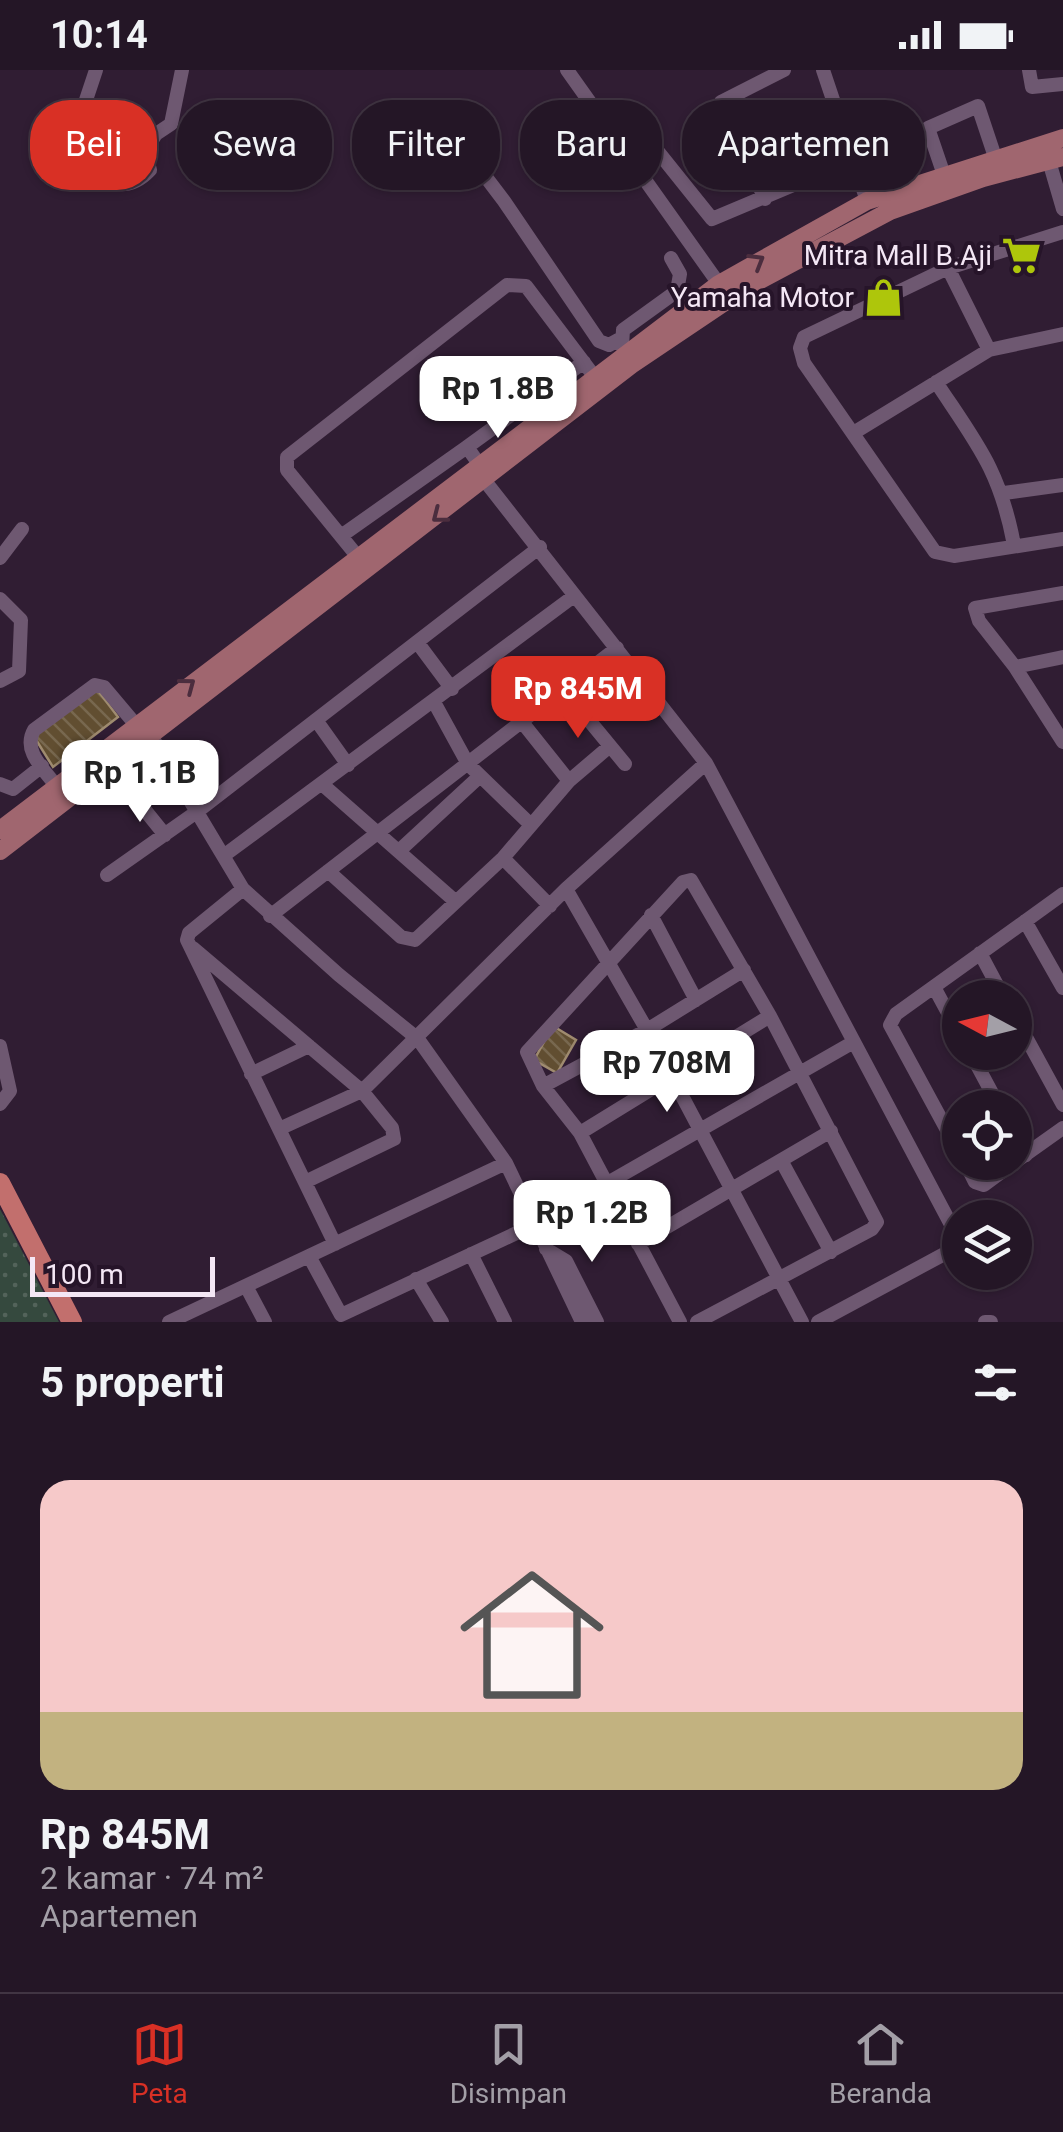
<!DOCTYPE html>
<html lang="id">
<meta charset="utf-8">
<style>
:root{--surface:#241626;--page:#2c1f2e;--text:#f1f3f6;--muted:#a39fa7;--line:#413543;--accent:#d93025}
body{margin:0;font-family:Roboto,sans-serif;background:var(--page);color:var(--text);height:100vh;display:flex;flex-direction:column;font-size:38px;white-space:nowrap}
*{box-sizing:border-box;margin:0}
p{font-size:32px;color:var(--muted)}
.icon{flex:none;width:55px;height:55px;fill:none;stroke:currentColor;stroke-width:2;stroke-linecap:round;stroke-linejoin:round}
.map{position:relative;height:1252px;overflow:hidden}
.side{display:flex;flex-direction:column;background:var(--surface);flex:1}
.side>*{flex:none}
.banner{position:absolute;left:30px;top:30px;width:1005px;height:90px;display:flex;gap:20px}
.needle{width:65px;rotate:277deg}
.tools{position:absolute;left:942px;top:910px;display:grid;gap:20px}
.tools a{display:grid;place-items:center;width:90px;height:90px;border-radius:50%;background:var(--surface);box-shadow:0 2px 8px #0004,0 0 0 2px var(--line);font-size:50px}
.scale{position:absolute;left:30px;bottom:25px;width:185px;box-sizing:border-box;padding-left:10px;border:5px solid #f4e7f5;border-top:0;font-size:28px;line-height:35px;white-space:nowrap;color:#f4e7f5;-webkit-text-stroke:8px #261429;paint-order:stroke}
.price{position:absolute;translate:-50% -85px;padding:0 22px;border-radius:20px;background:#fff;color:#222;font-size:32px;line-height:65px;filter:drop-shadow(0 2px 5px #0008)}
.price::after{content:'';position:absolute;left:50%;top:60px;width:30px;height:22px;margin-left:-15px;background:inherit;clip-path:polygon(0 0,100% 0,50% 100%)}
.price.current{background:var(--accent);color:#fff}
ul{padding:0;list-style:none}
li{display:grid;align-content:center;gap:20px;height:530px;padding:0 40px}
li+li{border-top:2px solid var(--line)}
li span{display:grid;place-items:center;height:310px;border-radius:30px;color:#555}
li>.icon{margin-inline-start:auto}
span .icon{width:180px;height:180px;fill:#fffc;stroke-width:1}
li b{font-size:42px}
h2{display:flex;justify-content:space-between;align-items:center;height:120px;padding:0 40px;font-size:42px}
.pill{padding:0 35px;border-radius:40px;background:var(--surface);box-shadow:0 2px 8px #0004,0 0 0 2px var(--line);font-size:35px;line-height:90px}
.pill.current{background:var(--accent);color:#fff}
.status{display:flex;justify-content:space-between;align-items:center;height:70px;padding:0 50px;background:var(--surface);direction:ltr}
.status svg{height:28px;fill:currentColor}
.tabs{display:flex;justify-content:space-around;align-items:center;height:140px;border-top:2px solid var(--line);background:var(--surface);font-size:28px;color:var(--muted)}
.tabs a{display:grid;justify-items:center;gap:5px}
.tabs .current{color:var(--accent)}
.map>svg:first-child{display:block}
.grass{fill:url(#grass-dots)}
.building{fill:url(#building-back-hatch);stroke:#9f8b6f;stroke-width:2.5}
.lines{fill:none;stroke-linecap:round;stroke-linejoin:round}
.minor{stroke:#6e5871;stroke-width:14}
.major{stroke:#a0666f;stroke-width:18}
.highway{stroke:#c26f6d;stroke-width:20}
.oneway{stroke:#4b2d3e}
.labels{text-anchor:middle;stroke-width:8;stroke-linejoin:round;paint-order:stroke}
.poi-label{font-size:28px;fill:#f4e7f5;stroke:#261429;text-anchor:end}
</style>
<div class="status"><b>10:14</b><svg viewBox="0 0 49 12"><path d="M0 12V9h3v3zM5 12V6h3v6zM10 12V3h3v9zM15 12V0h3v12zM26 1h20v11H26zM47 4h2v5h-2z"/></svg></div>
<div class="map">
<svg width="1063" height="1252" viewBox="0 0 1063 1252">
<defs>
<pattern id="grass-dots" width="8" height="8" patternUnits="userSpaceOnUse" patternTransform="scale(2.5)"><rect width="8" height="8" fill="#35493e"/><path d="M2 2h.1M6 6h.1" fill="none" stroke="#53635a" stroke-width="1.8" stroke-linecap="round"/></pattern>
<pattern id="building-back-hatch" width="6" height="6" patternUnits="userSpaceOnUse" patternTransform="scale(2.5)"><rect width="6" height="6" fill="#614e31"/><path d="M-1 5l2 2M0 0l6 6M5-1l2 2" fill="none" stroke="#78684f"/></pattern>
</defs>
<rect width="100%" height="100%" fill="#301d33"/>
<path class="grass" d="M0,1139l59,113h-59z"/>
<path class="building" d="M96,618l22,29 -65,50 -20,-32z
M553,956l23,14 -19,33 -23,-13z"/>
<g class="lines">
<path class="minor" d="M96,0l-26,78c19,29 52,52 80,22l-5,-19 11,-17 15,-10 11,-54
M567,0l152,214
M823,0l44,131
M1029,0l3,17 31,-3
M441,48l63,83 95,140 10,4 11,-6
M392,50l46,34 32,1
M605,59l13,-9 17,3 77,96 198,-83
M1049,91l14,48
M945,108l-17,-50 50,-22 18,54
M765,129l-44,-97 63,-32
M1063,162l-115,36 -144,69 -4,11 4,15 131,189 19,4 109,-17
M948,198l41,82
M622,276l1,-16 54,-39 3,-17 -9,-16
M936,312c41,62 64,88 78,163
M855,362l134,-82 74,-16
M467,377l117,-85
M485,411l221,282 251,473 -9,16 -130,70
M1004,423l59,-8
M341,466l126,-89 12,17
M358,487l-71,-87v-13l220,-172 19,1 68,90
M0,488l22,-29
M1063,523l-88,15 4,13 36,46 48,75
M0,529l21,21 -2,51 -19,10
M417,572l35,47
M1015,597l48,-10
M564,620l61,74
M434,632l34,62 62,60
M316,650l32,45
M522,652l47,59
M152,667l91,152 96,86 79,64 88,124 76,159
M111,698l54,67
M0,714l13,5 29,-23
M323,715l132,116
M57,717c-13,-18 -35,-36 -23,-57l61,-45 9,2 32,38
M400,780l80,-74
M226,784l348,-258
M503,788l47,48
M328,801l73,66 14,3 88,-82 66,-77 41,-35
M107,805l91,-64 342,-264
M243,819l-54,44 -2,7 148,304
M566,819l81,141 155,292
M651,845l45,85
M270,846l347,-268
M1025,851l38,67
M193,878l169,143 -83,38
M980,883l24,45
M934,917l26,48
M1015,947l48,88
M0,976l10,45 -10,13
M970,982l30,56
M251,1004l58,-28
M543,1016l104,-56 97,-60
M580,1063l190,-117
M1015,1065l11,20
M960,1084l-70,-129 6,-11 167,-120
M782,1092l49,90
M965,1092l10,20 9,3 31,-23
M1015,1092l48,-34
M305,1112l89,-43 -2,-11 -30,-37 204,-202 140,-126
M638,1174l193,-113
M546,1179l20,12 31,61
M471,1184l34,68
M309,1186l32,59 195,-91 316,-181
M416,1209l26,43
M246,1216l19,36
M169,1252l337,-159
M680,1252l-100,-189 -37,-47 -16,-34 156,-170 8,-2 79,136 107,206 -5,7 -175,93
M985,1252h6"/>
<path class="major" d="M0,760l719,-546 148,-83 196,-63
M0,781l631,-486 116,-78 143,-76 93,-33 80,-21"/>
<path class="highway" d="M0,1113l72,139"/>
</g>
<defs><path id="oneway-chevron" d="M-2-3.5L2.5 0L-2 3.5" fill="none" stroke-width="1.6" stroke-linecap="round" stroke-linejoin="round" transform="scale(2.5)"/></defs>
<g class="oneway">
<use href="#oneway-chevron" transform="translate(757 191) rotate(-31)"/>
<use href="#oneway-chevron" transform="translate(439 446) rotate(142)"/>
<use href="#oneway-chevron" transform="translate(188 615) rotate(-37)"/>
</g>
<defs>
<symbol id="supermarket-bare" viewBox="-9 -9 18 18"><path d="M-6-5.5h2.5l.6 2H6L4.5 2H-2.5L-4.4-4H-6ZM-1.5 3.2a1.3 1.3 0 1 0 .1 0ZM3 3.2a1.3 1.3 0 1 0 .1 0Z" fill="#aec60b" stroke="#261429" stroke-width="2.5" paint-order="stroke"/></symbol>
<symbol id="shop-bare" viewBox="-9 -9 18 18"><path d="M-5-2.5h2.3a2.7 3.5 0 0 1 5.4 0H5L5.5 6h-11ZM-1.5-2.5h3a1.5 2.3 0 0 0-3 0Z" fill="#aec60b" stroke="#261429" stroke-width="2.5" paint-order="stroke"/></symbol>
</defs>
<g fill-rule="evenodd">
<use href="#supermarket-bare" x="994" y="158" width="55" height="55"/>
<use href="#shop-bare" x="856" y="200" width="55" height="55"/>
</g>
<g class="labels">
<g class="poi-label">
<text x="992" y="195">Mitra Mall B.Aji</text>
<text x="854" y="237">Yamaha Motor</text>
</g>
</g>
</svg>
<div class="tools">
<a><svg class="needle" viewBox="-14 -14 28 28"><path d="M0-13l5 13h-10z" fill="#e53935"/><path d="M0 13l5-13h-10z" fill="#a39fa7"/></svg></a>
<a><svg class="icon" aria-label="locate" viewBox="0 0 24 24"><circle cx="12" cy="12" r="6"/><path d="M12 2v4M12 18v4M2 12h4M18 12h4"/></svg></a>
<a><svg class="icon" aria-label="layers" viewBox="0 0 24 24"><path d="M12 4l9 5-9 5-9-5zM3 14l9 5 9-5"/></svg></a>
</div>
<div class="scale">100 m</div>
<b class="price" style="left:498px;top:371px">Rp 1.8B</b>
<b class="price current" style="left:578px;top:671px">Rp 845M</b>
<b class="price" style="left:140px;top:755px">Rp 1.1B</b>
<b class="price" style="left:667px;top:1045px">Rp 708M</b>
<b class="price" style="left:592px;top:1195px">Rp 1.2B</b>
<div class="banner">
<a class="pill current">Beli</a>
<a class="pill">Sewa</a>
<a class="pill">Filter</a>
<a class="pill">Baru</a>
<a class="pill">Apartemen</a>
</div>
</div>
<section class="side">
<h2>5 properti<svg class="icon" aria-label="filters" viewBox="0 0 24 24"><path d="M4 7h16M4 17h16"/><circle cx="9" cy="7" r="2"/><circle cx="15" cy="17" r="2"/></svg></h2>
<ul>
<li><span style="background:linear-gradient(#f6c9c9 75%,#c2b280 0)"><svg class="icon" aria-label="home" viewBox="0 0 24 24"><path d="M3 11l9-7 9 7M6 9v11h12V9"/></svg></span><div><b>Rp 845M</b><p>2 kamar · 74 m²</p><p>Apartemen</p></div></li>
</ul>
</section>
<nav class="tabs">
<a class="current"><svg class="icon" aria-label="map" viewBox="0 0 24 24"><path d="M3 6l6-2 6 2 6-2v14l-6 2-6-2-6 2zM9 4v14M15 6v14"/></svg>Peta</a>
<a><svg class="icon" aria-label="saved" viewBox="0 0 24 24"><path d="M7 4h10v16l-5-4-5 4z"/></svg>Disimpan</a>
<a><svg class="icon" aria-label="home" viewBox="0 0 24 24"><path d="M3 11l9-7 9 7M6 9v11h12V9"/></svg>Beranda</a>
</nav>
